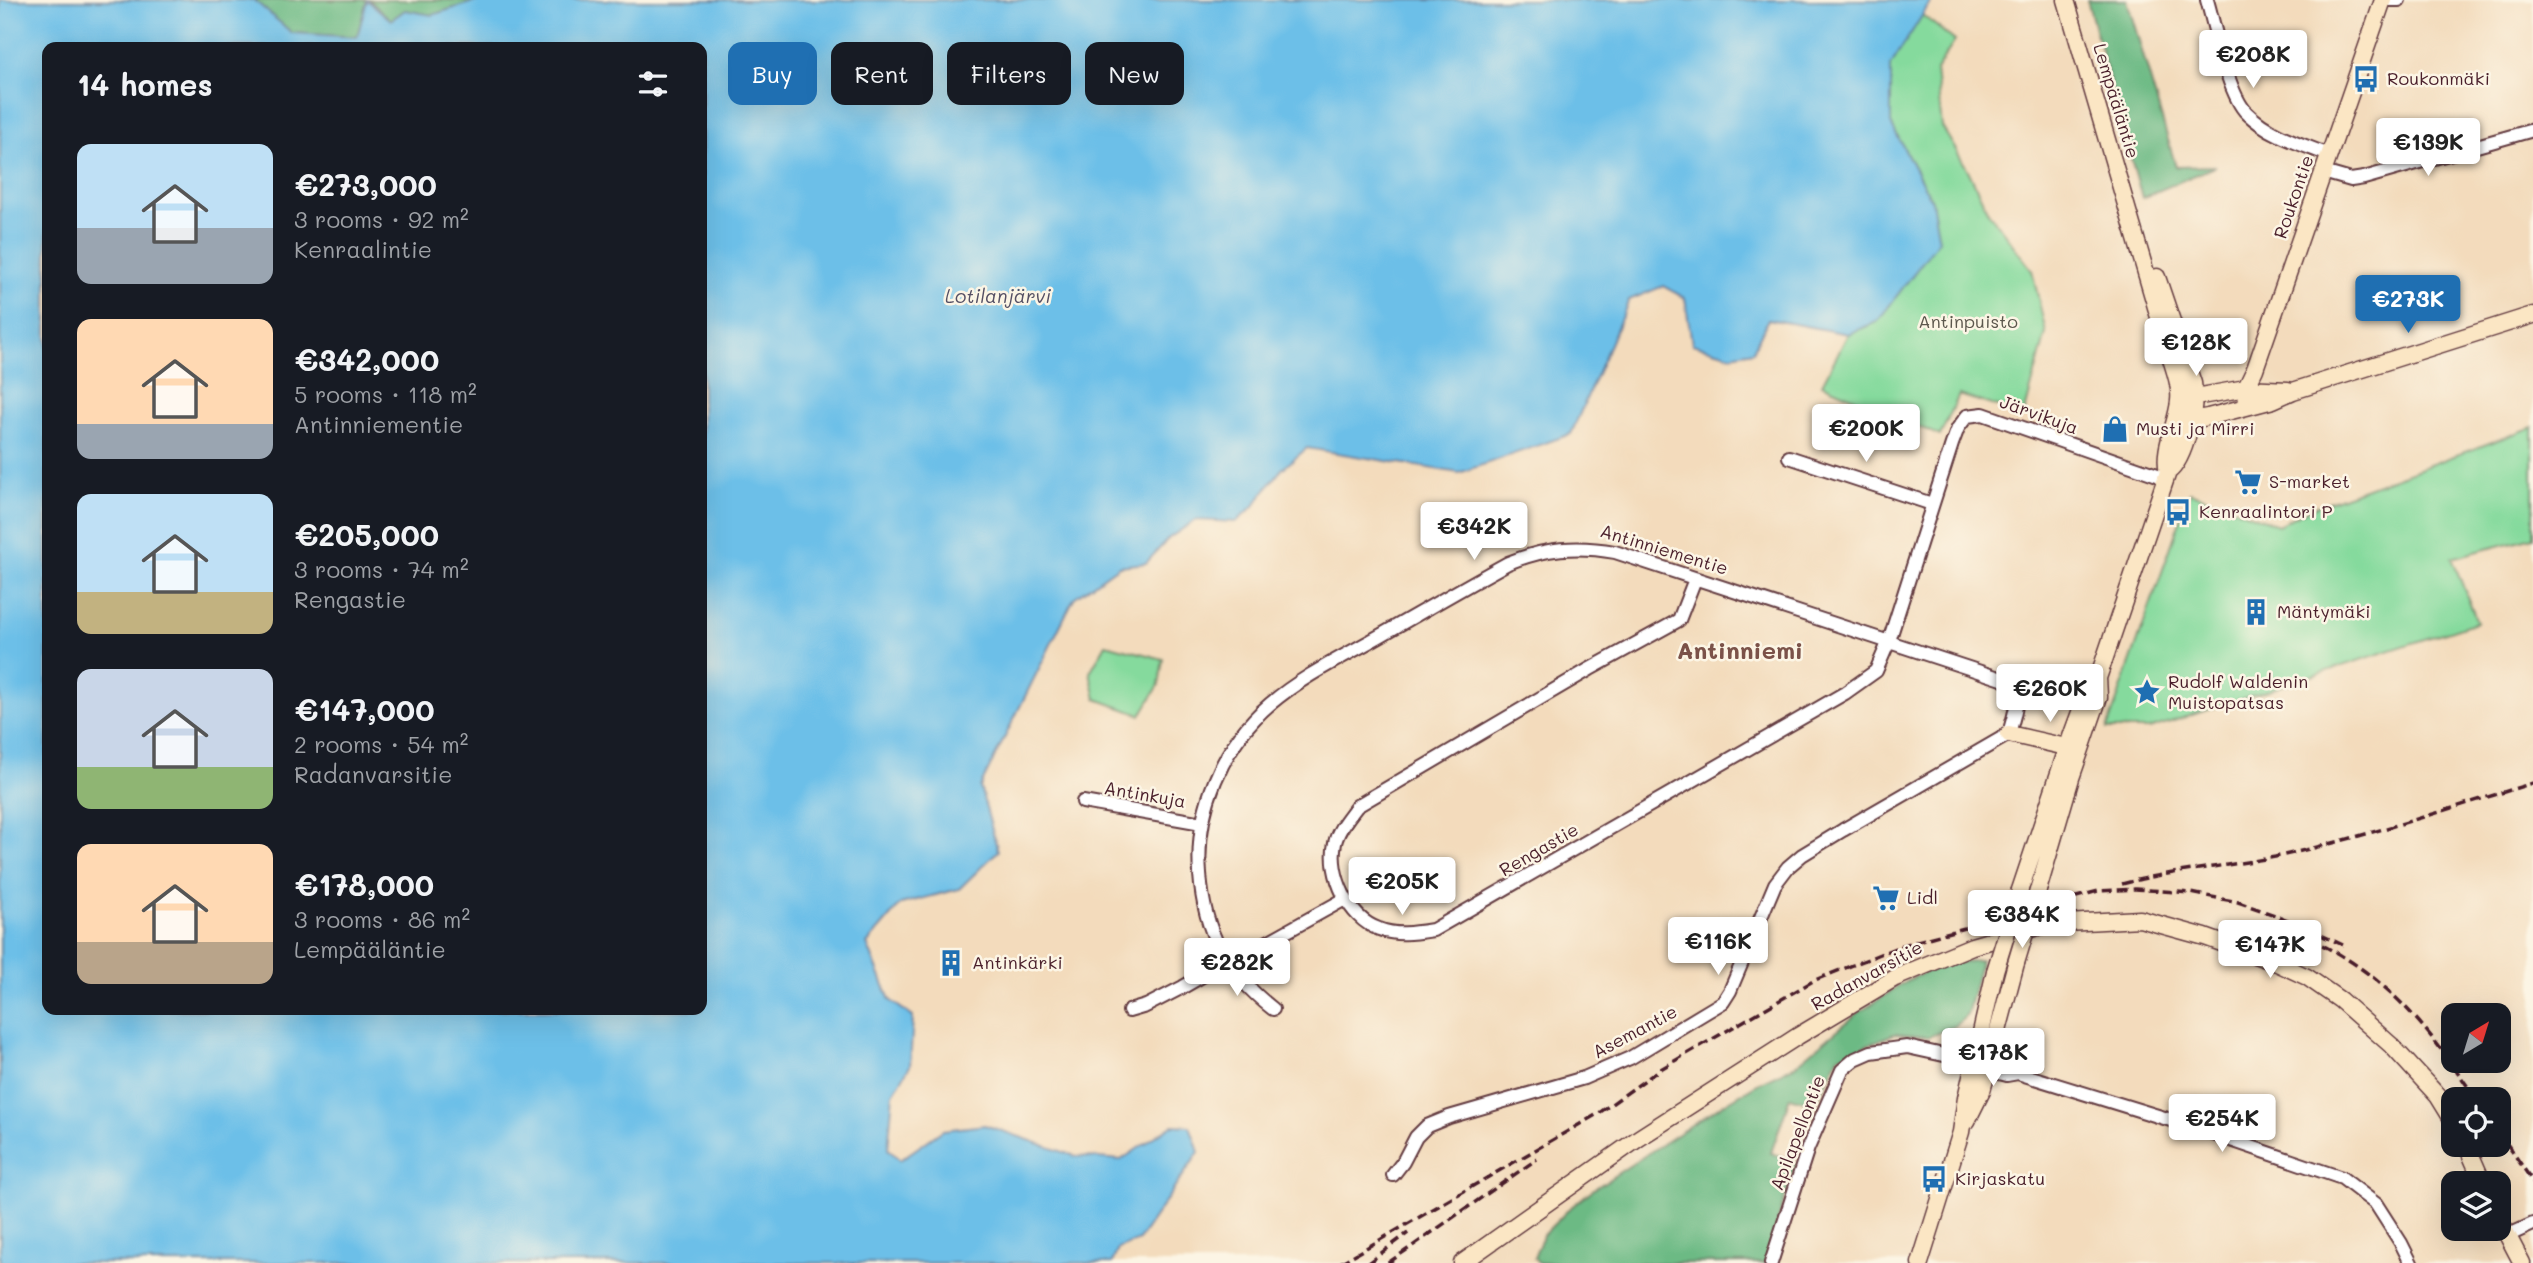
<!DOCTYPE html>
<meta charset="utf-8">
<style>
:root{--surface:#171b24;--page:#242831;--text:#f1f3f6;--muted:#9ea1a6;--accent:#1f6fb2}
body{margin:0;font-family:Mali,sans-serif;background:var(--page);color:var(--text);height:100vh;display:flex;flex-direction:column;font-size:26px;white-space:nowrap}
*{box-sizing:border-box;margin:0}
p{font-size:23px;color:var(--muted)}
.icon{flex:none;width:38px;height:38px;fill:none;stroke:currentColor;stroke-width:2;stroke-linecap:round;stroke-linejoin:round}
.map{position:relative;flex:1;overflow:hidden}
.sheet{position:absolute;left:42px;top:42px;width:665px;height:973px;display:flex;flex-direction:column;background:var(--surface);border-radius:14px;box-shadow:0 7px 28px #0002}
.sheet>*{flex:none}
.hud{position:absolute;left:728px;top:42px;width:665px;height:63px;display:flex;gap:14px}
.needle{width:46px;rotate:38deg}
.fabs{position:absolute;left:2441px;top:1003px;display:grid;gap:14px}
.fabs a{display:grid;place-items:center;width:70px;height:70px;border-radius:14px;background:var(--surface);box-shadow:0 7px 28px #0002;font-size:35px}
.price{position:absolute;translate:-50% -60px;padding:0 16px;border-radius:7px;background:#fff;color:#222;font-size:23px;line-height:46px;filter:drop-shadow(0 2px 4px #0008)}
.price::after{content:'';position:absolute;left:50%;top:42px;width:21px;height:16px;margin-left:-10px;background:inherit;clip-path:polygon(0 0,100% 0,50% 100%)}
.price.on{background:var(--accent);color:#fff}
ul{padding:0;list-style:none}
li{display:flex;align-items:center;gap:21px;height:175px;padding:0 35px}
li span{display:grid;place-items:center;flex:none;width:196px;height:140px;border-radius:14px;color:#555}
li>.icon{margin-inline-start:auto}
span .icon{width:84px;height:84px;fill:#fffc;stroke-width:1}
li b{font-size:30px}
h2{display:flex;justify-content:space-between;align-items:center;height:84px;padding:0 35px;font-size:30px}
.chip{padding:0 24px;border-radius:14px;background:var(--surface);box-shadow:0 7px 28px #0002;font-size:24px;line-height:63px}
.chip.on{background:var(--accent);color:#fff}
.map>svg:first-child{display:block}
.green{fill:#85da9d;stroke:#687c64;stroke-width:2}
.forest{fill:#6cba84;stroke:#5b6c58;stroke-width:2}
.water{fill:#6cbfe8;stroke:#5b6f8a;stroke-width:2;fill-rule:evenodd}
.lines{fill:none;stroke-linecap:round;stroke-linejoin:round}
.street-casing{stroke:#633b41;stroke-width:16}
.secondary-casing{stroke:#633b41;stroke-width:19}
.street{stroke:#fff;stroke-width:12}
.secondary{stroke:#fbe6c4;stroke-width:16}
.rail{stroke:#4a1f2b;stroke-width:3.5;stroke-dasharray:10 5;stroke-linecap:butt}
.secondary-bridge-casing{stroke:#633b41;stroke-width:19;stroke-linecap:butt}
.secondary-bridge{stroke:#fbe6c4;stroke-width:16}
.labels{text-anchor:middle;stroke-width:5;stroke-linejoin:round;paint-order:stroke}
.poi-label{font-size:18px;fill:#4a1f2b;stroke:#fcf5e5;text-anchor:start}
.street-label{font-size:18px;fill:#4a1f2b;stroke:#fcf5e5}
.park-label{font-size:18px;fill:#5c574d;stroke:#fcf5e5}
.water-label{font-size:19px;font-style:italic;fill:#544f64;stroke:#fcf5e5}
.district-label{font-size:24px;font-weight:bold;fill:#7b5249;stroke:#fcf5e5}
</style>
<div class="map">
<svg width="2533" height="1263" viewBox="0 0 2533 1263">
<rect width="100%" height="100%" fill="#fcf5e5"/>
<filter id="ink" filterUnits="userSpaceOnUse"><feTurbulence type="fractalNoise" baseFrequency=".0143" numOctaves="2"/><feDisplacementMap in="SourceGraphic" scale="14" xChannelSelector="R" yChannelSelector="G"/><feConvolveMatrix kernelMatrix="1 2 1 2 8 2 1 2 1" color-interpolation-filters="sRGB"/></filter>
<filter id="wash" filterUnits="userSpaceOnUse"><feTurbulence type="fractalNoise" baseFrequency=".00686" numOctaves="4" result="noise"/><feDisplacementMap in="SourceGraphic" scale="28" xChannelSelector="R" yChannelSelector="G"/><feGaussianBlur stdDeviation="1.57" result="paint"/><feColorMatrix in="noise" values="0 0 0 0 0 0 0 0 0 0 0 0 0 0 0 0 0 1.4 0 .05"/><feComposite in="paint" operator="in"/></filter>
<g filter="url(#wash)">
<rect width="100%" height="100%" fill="#f3dbbc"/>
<path class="green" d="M1921,14l34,27 -19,29 6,57 26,43 20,42 44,58 14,63 -22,82 -65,-20 -19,41 -118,-52 26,-50 29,-12 55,-121 -41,-77v-59z
M2533,427v110l-81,21 25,64 -328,107h-42l83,-237 88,33 29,-15z
M1106,644l57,15 -4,26 -18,30 -45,-16 -6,-27z"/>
<path class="forest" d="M254,0h113l-10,37 -65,-4z
M369,0h111l-48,15 -27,-5 -14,10z
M2087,0h40l49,167 40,-1 -74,32z
M1981,960l-14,55 -11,11 -28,11 -34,-3 -55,22 -24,48 -25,-7 -19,56 25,9 -31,101h-226l-5,-5 9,-23 27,-27 21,-17 126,-83 42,-25 35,-17 64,-53 52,-34 35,-15z"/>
<path class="water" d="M0,0h254l38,33 65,4 10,-37 24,20 14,-10 27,5 48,-15h1452l-41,65v59l41,77 7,39 -62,82 -29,12 -80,-15 -15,32 -22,4 -39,-11 -7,-46 -22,-12 -34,14 -58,134 -112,39 -152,-25 -26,22 -28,37 -17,15 -40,-2 -27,18 -23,25 -27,3 -45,32 -94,189 18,64 -39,38 -58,15 -34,40 23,56 23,17 -3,49 -17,28 -5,55 12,11 43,-30 42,-5 90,31 46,4 51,-35 18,1 9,26 -60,88 -21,9 -6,14h-1112zM47,47h655v963h-655z"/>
</g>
<g filter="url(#ink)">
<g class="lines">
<defs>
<path id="street" d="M2207,0c8,27 21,95 40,113 22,22 54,31 82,42
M2388,0h11
M2323,172l28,8 13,-2 169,-48
M1789,457l143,47
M1695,579l-16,41 -89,49 -233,137c-8,11 -19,23 -22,37 -7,31 14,76 44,86 18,7 35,4 54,1l412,-237 31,-22 13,-30 63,-197 6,-16 9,-12 16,-2 183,64
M1083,802l119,21
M1273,1009c-47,-37 -69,-76 -73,-135 -5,-63 22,-129 70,-170 34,-29 75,-48 113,-70 42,-24 83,-48 125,-71 37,-15 68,-18 107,-11l387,127c24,13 12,33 7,55l-166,96 -41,25 -14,12 -13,17 -45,107 -7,11 -93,56 -46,20 -135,39 -22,9 -11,11 -13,25 -10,13
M1129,1011l17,-5 37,-19 45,-26 27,-12 90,-50
M1982,1062c14,-3 26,2 36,11l169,52 155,53 34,26 25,39 10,20
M2507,1236l26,-12
M1771,1263l37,-115 34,-78 13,-11 16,-7 36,-5 55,12 26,11 19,5 11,-2"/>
<path id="secondary" d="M2157,277l36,106c4,21 -7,76 -25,89
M2186,401l9,-4 51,-9 42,2
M2247,406l-1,-18 9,-19 128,-369
M2177,416l14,4 17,-3 65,-17 20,-9 240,-76
M2009,734l66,15
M2039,887l32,-109 28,-81 -1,-19
M2020,890l52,-156 14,-38 12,-18 70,-206c-6,-23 9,-48 11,-71 2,-18 -7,-36 -11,-53l-102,-348
M1967,1121l15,-30 34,-128
M2466,1144l17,39
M2499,1219l23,44
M1462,1263l177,-125 159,-102 97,-58 77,-32 76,-22 92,-5 65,18 72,26 30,14 33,23 52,46 46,50 16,26
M1920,1263l41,-131 5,-34 29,-127"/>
</defs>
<use href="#street" class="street-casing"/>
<use href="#secondary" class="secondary-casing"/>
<use href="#street" class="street"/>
<use href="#secondary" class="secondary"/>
<path class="rail" d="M2122,884c51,-14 102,-17 153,-27 87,-19 173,-48 258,-74
M2322,945c70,35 112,91 154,154
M2499,1132l34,50
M1340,1263l259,-150 60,-43 156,-90 88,-35 195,-54 37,-2 56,4 47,9 45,16 60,27
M1368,1263l40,-30
M1388,1263l149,-104"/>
<defs>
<path id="secondary-bridge" d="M2016,963l23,-76
M1995,971l25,-81"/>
</defs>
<use href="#secondary-bridge" class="secondary-bridge-casing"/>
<use href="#secondary-bridge" class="secondary-bridge"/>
</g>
</g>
<defs>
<symbol id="bus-bare" viewBox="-9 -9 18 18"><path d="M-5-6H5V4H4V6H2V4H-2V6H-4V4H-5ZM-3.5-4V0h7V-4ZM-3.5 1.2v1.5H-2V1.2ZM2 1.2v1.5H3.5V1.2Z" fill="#1f6fb2" stroke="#fcf5e5" stroke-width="2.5" paint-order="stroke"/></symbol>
<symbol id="shop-bare" viewBox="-9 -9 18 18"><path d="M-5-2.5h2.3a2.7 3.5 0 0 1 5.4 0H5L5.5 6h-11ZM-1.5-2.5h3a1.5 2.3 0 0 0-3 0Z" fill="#1f6fb2" stroke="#fcf5e5" stroke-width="2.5" paint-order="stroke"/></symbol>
<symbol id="supermarket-bare" viewBox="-9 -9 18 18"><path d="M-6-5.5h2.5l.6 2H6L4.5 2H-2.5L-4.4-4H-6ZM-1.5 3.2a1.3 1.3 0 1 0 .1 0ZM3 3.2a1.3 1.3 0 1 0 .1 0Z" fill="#1f6fb2" stroke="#fcf5e5" stroke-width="2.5" paint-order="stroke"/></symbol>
<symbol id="building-bare" viewBox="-9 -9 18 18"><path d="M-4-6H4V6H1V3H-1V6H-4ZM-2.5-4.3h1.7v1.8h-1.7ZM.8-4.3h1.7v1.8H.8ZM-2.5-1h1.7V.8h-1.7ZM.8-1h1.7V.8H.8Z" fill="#1f6fb2" stroke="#fcf5e5" stroke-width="2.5" paint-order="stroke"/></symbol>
<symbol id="sight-bare" viewBox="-9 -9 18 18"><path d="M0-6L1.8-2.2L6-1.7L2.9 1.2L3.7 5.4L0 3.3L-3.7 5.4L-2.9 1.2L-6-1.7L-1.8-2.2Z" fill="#1f6fb2" stroke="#fcf5e5" stroke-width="2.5" paint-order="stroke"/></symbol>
</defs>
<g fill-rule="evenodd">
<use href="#bus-bare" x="2347" y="60" width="38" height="38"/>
<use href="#shop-bare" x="2096" y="410" width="38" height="38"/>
<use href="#supermarket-bare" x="2229" y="463" width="38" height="38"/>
<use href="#bus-bare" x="2159" y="493" width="38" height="38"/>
<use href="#building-bare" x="2237" y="593" width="38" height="38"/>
<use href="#sight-bare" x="2128" y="673" width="38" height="38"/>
<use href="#supermarket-bare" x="1867" y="879" width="38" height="38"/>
<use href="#building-bare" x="932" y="944" width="38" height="38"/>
<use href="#bus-bare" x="1915" y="1160" width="38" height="38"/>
</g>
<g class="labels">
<g class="poi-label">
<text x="2387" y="85">Roukonmäki</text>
<text x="2136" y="435">Musti ja Mirri</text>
<text x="2269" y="488">S-market</text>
<text x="2199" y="518">Kenraalintori P</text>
<text x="2277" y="618">Mäntymäki</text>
<text x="2168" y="688">Rudolf Waldenin<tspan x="2168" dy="21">Muistopatsas</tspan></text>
<text x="1907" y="904">Lidl</text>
<text x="972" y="969">Antinkärki</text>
<text x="1955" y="1185">Kirjaskatu</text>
</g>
<g class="street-label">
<text transform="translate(2116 101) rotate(73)" y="6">Lempääläntie</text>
<text transform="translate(2294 197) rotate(-71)" y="6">Roukontie</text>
<text transform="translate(2039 415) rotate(20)" y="6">Järvikuja</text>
<text transform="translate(1664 550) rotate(17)" y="6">Antinniementie</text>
<text transform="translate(1145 795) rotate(10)" y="6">Antinkuja</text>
<text transform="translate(1539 850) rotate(-30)" y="6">Rengastie</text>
<text transform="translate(1867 976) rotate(-29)" y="6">Radanvarsitie</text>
<text transform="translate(1635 1032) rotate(-28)" y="6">Asemantie</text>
<text transform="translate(1798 1133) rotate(-69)" y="6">Apilapellontie</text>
</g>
<g class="park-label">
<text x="1968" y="328">Antinpuisto</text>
</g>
<g class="water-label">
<text x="998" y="303">Lotilanjärvi</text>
</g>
<g class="district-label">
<text x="1740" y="659">Antinniemi</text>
</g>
</g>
</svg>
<div class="fabs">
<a><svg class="needle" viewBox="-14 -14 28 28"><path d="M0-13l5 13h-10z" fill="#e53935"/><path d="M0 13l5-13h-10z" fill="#9ea1a6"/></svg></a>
<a><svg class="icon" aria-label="locate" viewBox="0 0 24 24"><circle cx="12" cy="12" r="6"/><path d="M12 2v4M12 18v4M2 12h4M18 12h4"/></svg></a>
<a><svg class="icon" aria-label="layers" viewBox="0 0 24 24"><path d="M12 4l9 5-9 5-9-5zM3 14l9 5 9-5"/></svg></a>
</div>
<b class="price" style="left:2253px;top:90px">€208K</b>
<b class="price" style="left:2428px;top:178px">€139K</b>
<b class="price on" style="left:2408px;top:335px">€273K</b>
<b class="price" style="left:2196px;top:378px">€128K</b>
<b class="price" style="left:1866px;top:464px">€200K</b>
<b class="price" style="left:1474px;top:562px">€342K</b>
<b class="price" style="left:2050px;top:724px">€260K</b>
<b class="price" style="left:1402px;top:917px">€205K</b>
<b class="price" style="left:2022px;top:950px">€384K</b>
<b class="price" style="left:1718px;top:977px">€116K</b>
<b class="price" style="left:2270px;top:980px">€147K</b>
<b class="price" style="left:1237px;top:998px">€282K</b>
<b class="price" style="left:1993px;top:1088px">€178K</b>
<b class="price" style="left:2222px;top:1154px">€254K</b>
<div class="hud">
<a class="chip on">Buy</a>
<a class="chip">Rent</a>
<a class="chip">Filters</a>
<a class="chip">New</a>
</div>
<section class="sheet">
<h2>14 homes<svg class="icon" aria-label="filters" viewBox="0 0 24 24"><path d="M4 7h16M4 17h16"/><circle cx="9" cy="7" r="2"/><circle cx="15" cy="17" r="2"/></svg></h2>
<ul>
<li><span style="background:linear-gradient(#bfe0f5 60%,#9aa5b1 0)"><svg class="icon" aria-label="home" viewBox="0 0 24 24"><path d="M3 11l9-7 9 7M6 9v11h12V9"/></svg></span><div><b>€273,000</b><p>3 rooms · 92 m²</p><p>Kenraalintie</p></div></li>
<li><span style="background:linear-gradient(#ffd9b3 75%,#9aa5b1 0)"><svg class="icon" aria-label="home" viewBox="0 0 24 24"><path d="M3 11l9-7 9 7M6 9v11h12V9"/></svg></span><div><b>€342,000</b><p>5 rooms · 118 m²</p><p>Antinniementie</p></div></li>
<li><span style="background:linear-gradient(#bfe0f5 70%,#c2b280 0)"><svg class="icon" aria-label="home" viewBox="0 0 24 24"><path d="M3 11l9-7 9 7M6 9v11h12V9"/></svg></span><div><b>€205,000</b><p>3 rooms · 74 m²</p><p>Rengastie</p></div></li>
<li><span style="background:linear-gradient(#c9d6e8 70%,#8fb573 0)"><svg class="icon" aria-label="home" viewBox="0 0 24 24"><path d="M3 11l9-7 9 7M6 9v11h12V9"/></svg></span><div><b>€147,000</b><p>2 rooms · 54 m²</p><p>Radanvarsitie</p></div></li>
<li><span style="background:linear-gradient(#ffd9b3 70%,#b9a48a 0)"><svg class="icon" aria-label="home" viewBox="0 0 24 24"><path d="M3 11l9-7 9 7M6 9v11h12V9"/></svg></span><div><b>€178,000</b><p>3 rooms · 86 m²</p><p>Lempääläntie</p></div></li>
</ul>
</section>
</div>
